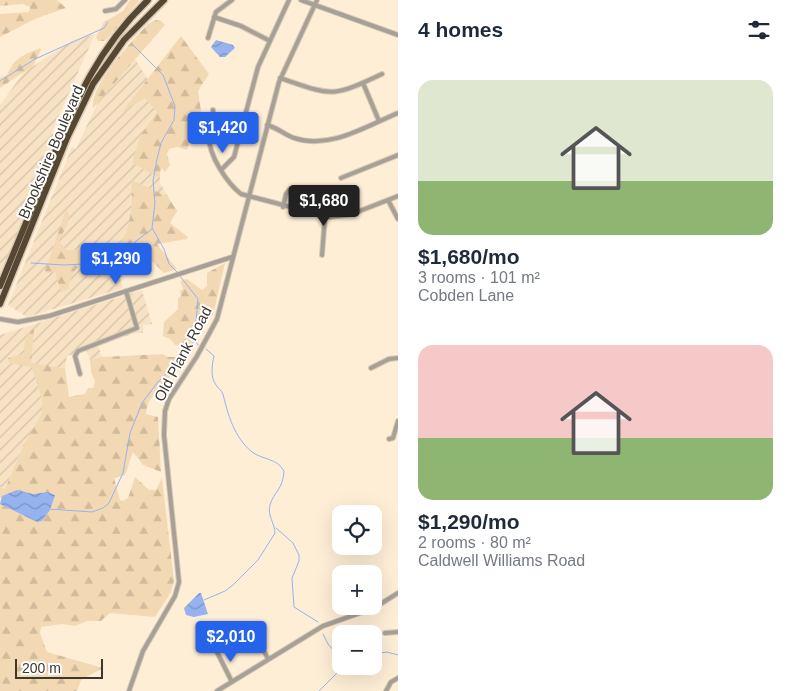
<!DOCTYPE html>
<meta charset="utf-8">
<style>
:root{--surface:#fff;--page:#f2f2f3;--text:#1f2937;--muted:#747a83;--accent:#2563eb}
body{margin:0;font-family:Arial,sans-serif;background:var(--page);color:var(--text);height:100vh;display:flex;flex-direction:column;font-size:19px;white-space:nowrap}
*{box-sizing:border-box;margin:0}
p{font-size:16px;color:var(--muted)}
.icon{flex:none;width:28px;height:28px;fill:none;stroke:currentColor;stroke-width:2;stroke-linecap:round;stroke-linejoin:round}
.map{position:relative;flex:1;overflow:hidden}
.drawer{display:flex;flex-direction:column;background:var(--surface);width:395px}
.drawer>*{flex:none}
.tools{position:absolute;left:332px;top:505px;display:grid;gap:10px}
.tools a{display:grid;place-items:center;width:50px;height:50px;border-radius:10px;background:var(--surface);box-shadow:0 5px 20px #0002;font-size:25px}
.scale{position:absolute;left:15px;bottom:12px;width:88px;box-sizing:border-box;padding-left:5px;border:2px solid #3d372d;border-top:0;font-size:14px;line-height:18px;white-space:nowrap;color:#3d372d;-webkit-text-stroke:4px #fff;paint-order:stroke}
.price{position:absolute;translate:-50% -42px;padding:0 11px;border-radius:5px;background:var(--accent);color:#fff;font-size:16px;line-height:32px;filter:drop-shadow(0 1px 2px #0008)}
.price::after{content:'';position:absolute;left:50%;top:30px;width:15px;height:11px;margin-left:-8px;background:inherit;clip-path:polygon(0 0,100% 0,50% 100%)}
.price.selected{background:#222;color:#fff}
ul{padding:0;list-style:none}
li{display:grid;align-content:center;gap:10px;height:265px;padding:0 20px}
li span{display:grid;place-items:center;height:155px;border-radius:15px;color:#555}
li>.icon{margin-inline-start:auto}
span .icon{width:90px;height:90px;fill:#fffc;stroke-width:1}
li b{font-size:21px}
h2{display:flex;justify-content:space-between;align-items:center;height:60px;padding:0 20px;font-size:21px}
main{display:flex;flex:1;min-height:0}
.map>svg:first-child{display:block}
.industrial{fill:url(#industrial-furrows)}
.forest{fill:url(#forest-firs)}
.water{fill:url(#water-waves)}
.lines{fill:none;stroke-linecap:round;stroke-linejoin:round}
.stream{stroke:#96b2ef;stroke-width:1}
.minor-casing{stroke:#d8c9b4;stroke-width:6}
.highway-casing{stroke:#d8c9b4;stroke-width:9}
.minor{stroke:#a7a096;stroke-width:4}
.highway{stroke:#554732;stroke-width:6}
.labels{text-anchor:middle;stroke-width:4;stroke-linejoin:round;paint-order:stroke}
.street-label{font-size:15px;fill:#3d372d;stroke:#fff}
</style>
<main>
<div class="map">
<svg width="398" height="691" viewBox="0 0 398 691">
<defs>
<pattern id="industrial-furrows" width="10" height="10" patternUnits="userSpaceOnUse" patternTransform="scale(1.25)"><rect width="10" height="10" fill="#f7e2c4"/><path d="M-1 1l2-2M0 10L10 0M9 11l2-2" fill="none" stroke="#d5c2a9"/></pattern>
<pattern id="forest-firs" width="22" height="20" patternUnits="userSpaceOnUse" patternTransform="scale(1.25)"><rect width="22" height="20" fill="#f3d9b3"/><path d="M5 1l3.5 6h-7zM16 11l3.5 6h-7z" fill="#d1bb9a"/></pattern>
<pattern id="water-waves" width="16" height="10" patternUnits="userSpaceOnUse" patternTransform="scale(1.25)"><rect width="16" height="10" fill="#96b2ef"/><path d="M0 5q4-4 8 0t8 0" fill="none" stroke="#7c92c2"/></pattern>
</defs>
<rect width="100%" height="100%" fill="#ffeed6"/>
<path class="industrial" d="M95,34l-42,95v12l-53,139v-175l24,-33 50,-32z
M131,53l41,64 -13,6 1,60 17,28 -9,14 -52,41 7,22 -96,29 -19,-12 64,-158 4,2 27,-58z
M142,290l10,34 -9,1v8h-8l-37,13 4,11 -12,3 -4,-10 -19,6 -2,12 -33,-3 10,34v14l-18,31 -19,45 -5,-2v-152z"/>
<path class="forest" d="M0,0h57l9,8 -31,11 -35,18v-23l29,-2 1,-5 -7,-3 -23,2z
M130,0h10l-35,41h-7l-2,-4 8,-15 19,-11z
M156,20l5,1 4,4 -72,83c-3,-23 39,-67 55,-84z
M181,36l28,38 -11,17 3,20 -14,39 -10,-3 -8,2 -2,5 3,11 -5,7 -4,-4 -2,10 -27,-15 8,-27 17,-24 -12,-14 -23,14z
M40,48l1,2 -8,16 -33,22v-10l7,-3c7,-17 16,-20 33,-27z
M131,180l36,16 10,15 -7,12 18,14 -1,2 -30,5 20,25 -13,4 -12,-12 -16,-4c-14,9 -11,16 -31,22l-5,-18c-25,8 -24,1 -32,28l-7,3 -6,-20 -9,1 -1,-2 21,-61 3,3 -1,10 -9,18 7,9c13,-2 27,4 42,1 23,-4 26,-53 23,-71z
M225,263l-12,52 -7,-3 -17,35 -14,-2 -5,-6 -7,-3 1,-14 14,-13v-11l3,-2 -1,-5 3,-2 -3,-8 7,-2 15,11 5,-4v-13z
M34,329l-3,34 34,5 4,29 16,-3 3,-6h5l2,-7 -4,-9 -1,-12 12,-3 61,-3 5,3h10l3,4c-5,7 -9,14 -14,20 -10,13 -19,14 -21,33l12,3 3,55 -18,-7 -10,-13 -8,23 -11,3 6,22 3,1 5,-3 7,-21 14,13h7l6,-12 12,103 -3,11 -16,25 -45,-4 -9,8h-14l-12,5 -13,-2 -21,3 -1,6 7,19 56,16 -22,12 -4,11h-77v-187l37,18 5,-1 8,-11 -3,-18 -47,6v-11l5,2 19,-45 18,-31v-14l-10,-32 -23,-4 -1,-5 16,-4 1,-15 5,-8z"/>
<path class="water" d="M216,40l17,5 2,3 -10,9h-5l-9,-10z
M17,490l16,4 14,-2 8,3 -5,15 -8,11 -5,1 -37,-18 2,-8z
M199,593h2l7,21 -14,3 -8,-2 -2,-7z"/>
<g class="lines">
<path class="stream" d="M133,45l30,30 12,31 -1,14 -13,23 -4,16 -4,22 2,22 -3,25 12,21 5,15 8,8
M0,81l35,-22 69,-31 4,-6
M31,263l33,2 41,-2 20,-8 11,-14 16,-12
M180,276l18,23 -2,23 -7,8 9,15
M49,509l43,3 11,-4 6,-5 14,-30 7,-40 12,-30 15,-20 28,-29 9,-13
M276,528l17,15 6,12v6l-7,17 2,29 24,15
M204,600l21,-9 8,-6 25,-25 17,-27c0,-9 -8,-18 -5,-28 4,-14 13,-15 14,-34 -7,-13 -21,-11 -32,-19 -18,-15 -24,-37 -29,-58 -2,-4 -4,-5 -7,-9 -6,-8 -4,-20 -2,-29l-8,-7
M323,634l5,10 13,15
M374,654l13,-2 11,3
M319,691l18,-18 4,-14"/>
<defs>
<path id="minor" d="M301,0l97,35
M105,11l11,-2 9,-9
M214,17l27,9 29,15
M208,38l8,-26 16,-12
M280,78c53,18 51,20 102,-4
M363,83l16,38
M213,110c1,9 -4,17 -4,27 0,19 18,46 32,57l88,23 23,-3 46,-18
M267,125c11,3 18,10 27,13 36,12 72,-12 104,-25
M222,169l12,-12 24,-90 31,-67
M341,178l57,-23
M388,200l10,19
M283,207l3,-13 4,-5
M322,255l3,-38
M0,319l18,3 31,-6 183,-59
M371,368l18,-9 9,-1
M80,374l-5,-18 3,-5 59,-23 -11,-37
M389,439l4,-1 5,-17
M385,633l13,-1
M257,636l11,23
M216,650l16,32
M129,691l14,-40 32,-55 4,-14 -15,-147 1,-24 4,-12 28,-43 20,-37 62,-237 38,-82
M217,691l106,-65 51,-18 24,-15
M386,691l5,-9 7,-4"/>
<path id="highway" d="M0,286c17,-41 34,-82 51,-124 25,-62 47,-114 97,-162
M0,304l67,-166 26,-54 31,-44 40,-40"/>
</defs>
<use href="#minor" class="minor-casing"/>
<use href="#highway" class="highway-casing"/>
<use href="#minor" class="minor"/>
<use href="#highway" class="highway"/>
</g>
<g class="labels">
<g class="street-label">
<text transform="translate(51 152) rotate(-67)" y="5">Brookshire Boulevard</text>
<text transform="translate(183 354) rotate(-62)" y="5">Old Plank Road</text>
</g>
</g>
</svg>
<div class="tools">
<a><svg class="icon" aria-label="locate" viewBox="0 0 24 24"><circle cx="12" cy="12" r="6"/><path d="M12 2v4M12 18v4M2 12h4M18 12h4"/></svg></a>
<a>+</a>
<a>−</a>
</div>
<div class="scale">200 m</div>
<b class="price" style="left:223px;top:154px">$1,420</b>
<b class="price selected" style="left:324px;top:227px">$1,680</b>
<b class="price" style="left:116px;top:285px">$1,290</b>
<b class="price" style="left:231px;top:663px">$2,010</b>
</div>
<section class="drawer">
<h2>4 homes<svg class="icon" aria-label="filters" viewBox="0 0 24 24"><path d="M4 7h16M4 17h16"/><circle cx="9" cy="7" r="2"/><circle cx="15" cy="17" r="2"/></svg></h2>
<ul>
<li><span style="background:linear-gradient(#dfe7d0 65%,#8fb573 0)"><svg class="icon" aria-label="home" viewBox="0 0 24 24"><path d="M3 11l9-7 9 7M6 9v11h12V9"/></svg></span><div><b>$1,680/mo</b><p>3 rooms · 101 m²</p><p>Cobden Lane</p></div></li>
<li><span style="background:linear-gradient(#f6c9c9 60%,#8fb573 0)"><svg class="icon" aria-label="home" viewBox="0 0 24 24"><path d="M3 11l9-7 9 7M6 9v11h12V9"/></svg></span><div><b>$1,290/mo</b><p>2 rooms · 80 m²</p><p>Caldwell Williams Road</p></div></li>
</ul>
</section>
</main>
